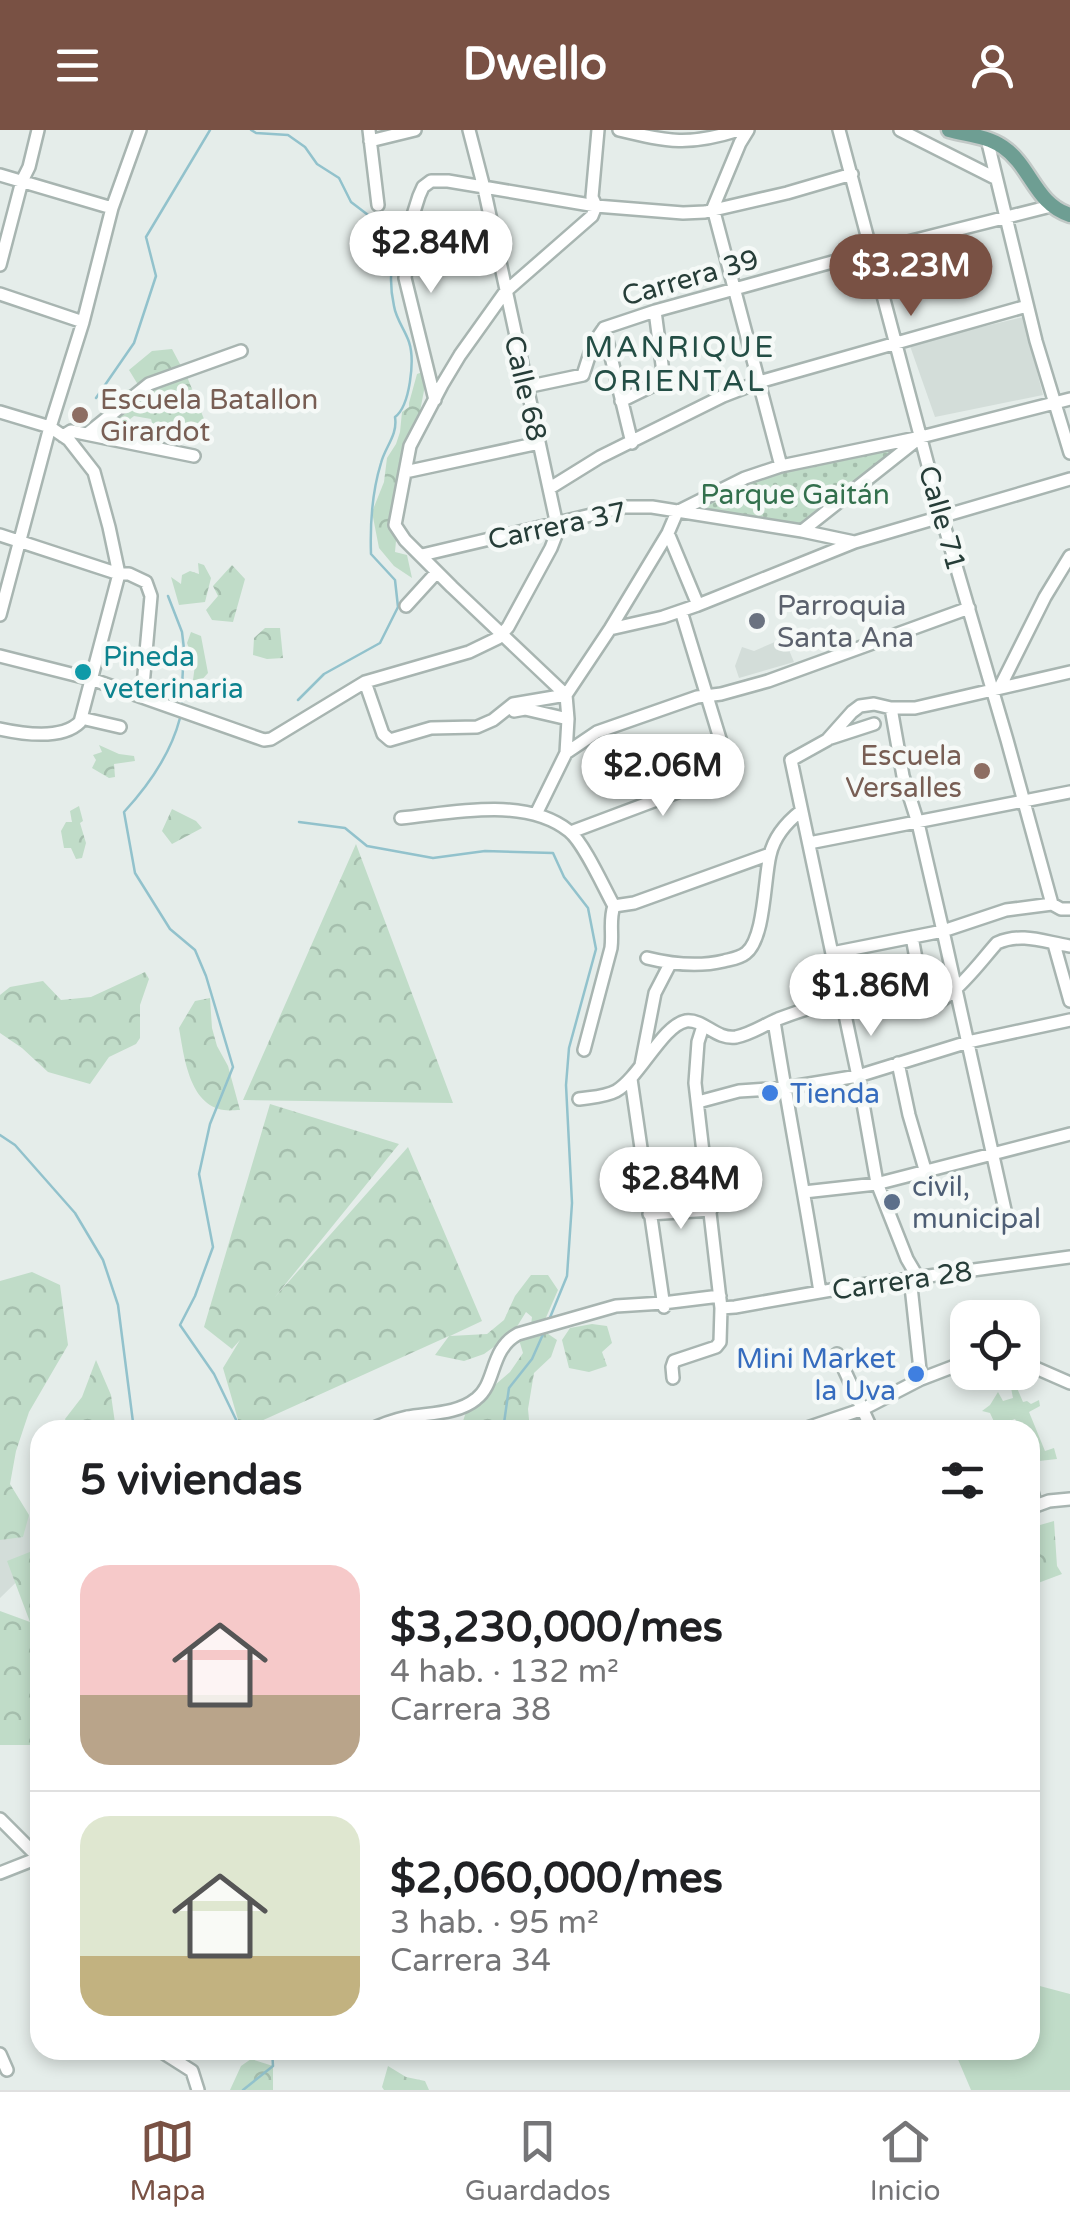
<!DOCTYPE html>
<html lang="es">
<meta charset="utf-8">
<style>
:root{--surface:#fff;--page:#f2f2f2;--text:#202124;--muted:#757577;--line:#e0e0e0;--accent:#795144}
body{margin:0;font-family:"Varela Round",sans-serif;background:var(--page);color:var(--text);height:100vh;display:flex;flex-direction:column;font-size:38px;white-space:nowrap}
*{box-sizing:border-box;margin:0}
p{font-size:32px;color:var(--muted)}
.icon{flex:none;width:55px;height:55px;fill:none;stroke:currentColor;stroke-width:2;stroke-linecap:round;stroke-linejoin:round}
.map{position:relative;flex:1;overflow:hidden}
.drawer{position:absolute;left:30px;top:1290px;width:1010px;height:640px;display:flex;flex-direction:column;background:var(--surface);border-radius:30px;box-shadow:0 5px 15px #0003}
.drawer>*{flex:none}
.controls{position:absolute;left:950px;top:1170px;display:grid;gap:20px}
.controls a{display:grid;place-items:center;width:90px;height:90px;border-radius:20px;background:var(--surface);box-shadow:0 5px 15px #0003;font-size:50px}
.price{position:absolute;translate:-50% -85px;padding:0 22px;border-radius:35px;background:#fff;color:#222;font-size:32px;line-height:65px;filter:drop-shadow(0 2px 5px #0008)}
.price::after{content:'';position:absolute;left:50%;top:60px;width:30px;height:22px;margin-left:-15px;background:inherit;clip-path:polygon(0 0,100% 0,50% 100%)}
.price.current{background:var(--accent);color:#fff}
ul{padding:0;list-style:none}
li{display:flex;align-items:center;gap:30px;height:250px;padding:0 50px}
li+li{border-top:2px solid var(--line)}
li span{display:grid;place-items:center;flex:none;width:280px;height:200px;border-radius:30px;color:#555}
li>.icon{margin-inline-start:auto}
span .icon{width:120px;height:120px;fill:#fffc;stroke-width:1}
li b{font-size:42px}
h2{display:flex;justify-content:space-between;align-items:center;height:120px;padding:0 50px;font-size:42px}
header{display:flex;justify-content:space-between;align-items:center;height:130px;padding:0 50px;background:var(--accent);color:#fff;font-size:45px;font-weight:800}
.dock{display:flex;justify-content:space-around;align-items:center;height:140px;border-top:2px solid var(--line);background:var(--surface);font-size:28px;color:var(--muted)}
.dock a{display:grid;justify-items:center;gap:5px}
.dock .current{color:var(--accent)}
.map>svg:first-child{display:block}
.built{fill:#d3ddd9}
.grass{fill:#c0dcc8}
.forest{fill:url(#forest-crowns)}
.park{fill:url(#park-dots)}
.lines{fill:none;stroke-linecap:round;stroke-linejoin:round}
.stream{stroke:#92c2cc;stroke-width:2.5}
.minor-casing{stroke:#a8b5b1;stroke-width:16}
.major-casing{stroke:#c2c9c7;stroke-width:19}
.minor{stroke:#fff;stroke-width:11}
.major{stroke:#6e9e93;stroke-width:14}
.education-dot{fill:#8d6e63;stroke:#f5f9f7;stroke-width:4}
.worship-dot{fill:#6b7280;stroke:#f5f9f7;stroke-width:4}
.culture-dot{fill:#0f9aa8;stroke:#f5f9f7;stroke-width:4}
.shop-dot{fill:#3f7fe0;stroke:#f5f9f7;stroke-width:4}
.service-dot{fill:#5c6f8a;stroke:#f5f9f7;stroke-width:4}
.labels{text-anchor:middle;stroke-width:9;stroke-linejoin:round;paint-order:stroke}
.street-label{font-size:28px;fill:#263d38;stroke:#f5f9f7}
.education-label{font-size:28px;fill:#785e54;stroke:#f5f9f7;text-anchor:start}
.park-label{font-size:28px;fill:#33704d;stroke:#f5f9f7}
.worship-label{font-size:28px;fill:#5b616d;stroke:#f5f9f7;text-anchor:start}
.culture-label{font-size:28px;fill:#0d838f;stroke:#f5f9f7;text-anchor:start}
.shop-label{font-size:28px;fill:#366cbe;stroke:#f5f9f7;text-anchor:start}
.service-label{font-size:28px;fill:#4e5e75;stroke:#f5f9f7;text-anchor:start}
.neighbourhood-label{font-size:30px;letter-spacing:2.5px;fill:#234e45;stroke:#f5f9f7}
</style>
<header><svg class="icon" aria-label="menu" viewBox="0 0 24 24"><path d="M4 6h16M4 12h16M4 18h16"/></svg>Dwello<svg class="icon" aria-label="person" viewBox="0 0 24 24"><circle cx="12" cy="8" r="4"/><path d="M4 21q1-7 8-7t8 7"/></svg></header>
<div class="map">
<svg width="1070" height="1960" viewBox="0 0 1070 1960">
<defs>
<pattern id="forest-crowns" width="20" height="18" patternUnits="userSpaceOnUse" patternTransform="scale(2.5)"><rect width="20" height="18" fill="#c0dcc8"/><path d="M2 6a3 3 0 1 1 6 0M12 15a3 3 0 1 1 6 0" fill="none" stroke="#a5bead"/></pattern>
<pattern id="park-dots" width="8" height="8" patternUnits="userSpaceOnUse" patternTransform="scale(2.5)"><rect width="8" height="8" fill="#c0dcc8"/><path d="M2 2h.1M6 6h.1" fill="none" stroke="#a5bead" stroke-width="1.8" stroke-linecap="round"/></pattern>
</defs>
<rect width="100%" height="100%" fill="#e5edea"/>
<path class="built" d="M1023,187l20,78 -108,22 -25,-71 38,-11z
M784,508l10,24 -55,16 -4,-12 7,-19 12,4z
M29,1385l10,45 -39,38v-72z"/>
<path class="grass" d="M1011,1258h6l6,14 4,-1 4,3 8,-4 1,6 -11,6 16,39 9,-3 3,11 -27,3v-32h-9l-6,-11 -19,7 -6,-13 -8,-2 8,-6 8,-13 5,9 10,-3z
M1036,1855l34,9v96h-99l-17,-40h76v-63z"/>
<path class="forest" d="M172,219l16,30 18,45 -30,21 -22,-15 -3,-11 -17,-3 -14,11 -1,-36 21,-3 -11,-18 23,-19z
M428,240l-31,160 -2,22 12,3 5,23 -18,-12 -15,-18 -7,-36 12,-30 3,-24 9,-14 4,-12 2,-20 7,-5v-4l8,-29z
M198,433l6,2 7,13 -6,24 -26,3 -8,-28 10,7 1,-9 8,-4 9,3z
M232,435l13,14 -12,43 -21,-2 -6,-10 12,-14 -5,-10z
M265,498h15l3,30 -16,1 -14,-4 1,-17z
M191,502l10,4 7,37 -8,9 -7,-2 2,-15 -8,-22z
M99,615l20,9 15,2 1,5 -21,3 1,13 -6,1 -17,-10 4,-8 -3,-5 9,-3z
M79,676l4,15 -3,2 6,20 -4,15 -6,1 -5,-11h-7l-3,-17 5,-9h6l-2,-11z
M172,679l24,12 6,7 -30,16 -10,-13z
M356,714l97,259 -210,-3z
M145,842l4,7 -9,26v33l-4,6 -27,13 -19,27 -42,-12 -26,-24 -22,-15v-38l10,-8 33,-6 18,19 30,-3z
M210,868l2,30 5,18 11,20 12,44c-5,0 -11,1 -16,0 -35,-5 -40,-54 -45,-82l16,-27z
M270,974l129,40 -124,153 133,-150 74,174 -32,15 37,-2 17,-14 11,-24 16,-21h17l10,15 -17,39 16,11 -6,17 -17,16 -6,36 2,21h-70l7,-21 43,-37 13,-19 -4,-13 11,-7 2,-16 -6,-5 -13,21 -29,21 -20,7 -29,-6 14,-19 -208,94 -18,-62 17,-28 -8,9 -28,-22z
M32,1142l28,13 8,60 -39,67 -13,39 -6,33 19,31 -6,22 -23,3v-259z
M592,1194l15,2 5,17 -10,9 5,14 -18,6 -20,-4 -7,-28 8,-12z
M96,1230l15,35 5,35h-47l-4,-11 17,-22z
M1038,1388l2,7 14,-4 3,45 5,8 -32,12v-67z
M40,1418v199l-2,-2h-38v-134l30,11 -23,-61z
M251,1929l22,7v24h-43l11,-24z
M388,1936l18,11 19,4 4,9h-45l-2,-3z"/>
<path class="park" d="M891,318l-9,19 -80,64 -87,-14 -19,-11 63,-33z"/>
<g class="lines">
<path class="stream" d="M251,0l5,3 32,2 17,12 12,17 22,14 12,24 21,16 15,21 9,4c-6,22 -7,41 -2,63 2,13 11,24 15,36 6,18 1,64 -14,75 3,18 -10,30 -14,46 -9,29 -11,61 -10,91l24,26 3,27 -18,36 -56,31 -26,26
M96,268l38,-55 22,-67 -10,-39 64,-107
M168,466l14,36 2,17 -3,56
M180,588c-9,35 -32,68 -56,94l11,61 35,56 25,21 11,26 27,91 -23,57 -11,50 14,73 -18,49 -15,29 34,49 27,56
M299,692l46,6 22,18 66,12 52,-7 68,2 11,24 24,31 8,41 -27,99 -3,37 6,118 -5,73 -18,44
M0,1005l15,10 60,68 28,47 15,45 16,125
M503,1300l6,-42 23,-29 12,-27
M243,1960l30,-24 -1,-16"/>
<defs>
<path id="minor" d="M369,0l9,75
M619,0c50,12 70,16 120,0
M748,0l-8,13 -27,65 68,258
M839,0l103,388 65,222 45,164
M900,0l95,48
M987,9l49,202 34,112
M370,11l45,-11
M0,45l112,33
M0,135l22,-84 7,-14 9,-37
M0,164l83,28
M604,198l28,115
M526,257l57,-12 10,-31 11,-16 51,-17 217,-60 179,-45
M435,270l-30,-122 8,-63 6,-19 4,-9 8,-6h17l148,25 87,7 22,-1 82,-19 65,-19
M621,271l43,-21 -9,-69
M0,282l50,15 19,13 25,32 15,55 10,47 -39,148c-18,18 -57,12 -80,7
M87,304l62,-50 92,-33
M63,306l8,-5 123,25
M405,342l134,-29
M550,358l50,-31 123,-61 36,-14 268,-76
M677,382l68,-34 36,-12 140,-29 149,-38
M802,401l115,-91
M668,403l30,72
M0,405l119,39h10l17,8 5,14 -9,101
M422,425l203,-48h27l150,24 52,11
M406,476l31,-34
M0,485l50,-188 33,-105 29,-114 28,-78
M610,499l53,-12 35,-12 157,-63 215,-63
M0,526l91,23 173,61 7,-1 94,-57 104,-30 29,-14 10,-11 43,-79 7,-18 -74,-342 -15,-58
M365,552l18,52 7,6 41,-12 46,-1 16,-7 20,-16 53,-9
M1000,557l45,-90 25,-41
M566,565l-114,-108 -47,-47 -10,-15 15,-79 32,-61 18,-30 45,-63 87,-76 4,-10 -4,-9 6,-67
M566,565l44,-66 58,-96 9,-21
M891,578l12,68 15,47 25,108 64,288
M514,581l11,-2 43,10
M81,588l39,9
M831,608l43,-14
M566,623l31,-21 100,-35 24,-3 47,-13 201,-73
M536,684l30,-61 2,-34 -2,-24
M401,688c52,-5 124,-22 168,13 15,12 35,57 45,75
M571,702l152,-57 5,-10 -47,-154
M809,713l261,-51
M614,776l20,-3 136,-49
M912,807l10,54
M1054,814l16,57
M832,823l111,-22 63,-21 46,-6 9,5h9
M647,828c24,6 52,9 77,3 8,-2 16,-3 22,-8 19,-15 18,-74 24,-98 4,-18 17,-33 31,-44
M774,891c14,90 32,180 46,271
M703,896l-5,16 -3,41 26,225 14,-1 119,-21 216,-29
M584,920l27,-102c2,-15 -2,-28 3,-42
M898,933l11,52 17,58
M641,935l14,-72 15,-29
M631,949l33,228
M579,969c12,-2 26,-2 37,-8 23,-13 47,-66 70,-70 18,-2 30,19 50,16 15,-3 28,-12 42,-18 24,-9 56,-19 81,-24 16,-3 28,7 43,12 37,15 74,-41 95,-64 25,-11 47,-1 73,3
M698,972l41,-11 46,-3 73,-12 110,-34 102,-22
M804,1062l72,-8 194,-50
M649,1084l62,-4
M917,1146l-10,-17 -30,-76 -18,-102 -68,-321 36,-20 25,-28 8,-6 14,-2 17,4h24l155,-36
M910,1147l11,102
M837,1224l35,76
M1022,1232l48,21
M673,1248l-1,-11 2,-6 42,-14 4,-5 1,-34
M370,1300c12,-6 24,-10 37,-13 22,-4 51,-3 69,-18 21,-16 13,-49 42,-65l98,-28 47,-3 57,-7
M801,1300l62,-21 58,-30 47,-18
M1030,1354l6,22
M1030,1378l19,-7 21,-2
M0,1689l40,40
M0,1743l38,-15
M159,1920l33,21 6,19
M0,1924l7,16"/>
<path id="major" d="M949,0c18,5 38,6 54,17 28,19 32,57 67,68"/>
</defs>
<use href="#minor" class="minor-casing"/>
<use href="#major" class="major-casing"/>
<use href="#minor" class="minor"/>
<use href="#major" class="major"/>
</g>
<g class="education-dot">
<circle cx="80" cy="285" r="10"/>
<circle cx="982" cy="641" r="10"/>
</g>
<circle class="worship-dot" cx="757" cy="491" r="10"/>
<circle class="culture-dot" cx="83" cy="542" r="10"/>
<g class="shop-dot">
<circle cx="770" cy="963" r="10"/>
<circle cx="916" cy="1244" r="10"/>
</g>
<circle class="service-dot" cx="892" cy="1072" r="10"/>
<g class="labels">
<g class="street-label">
<text transform="translate(690 147) rotate(-16)" y="10">Carrera 39</text>
<text transform="translate(526 258) rotate(77)" y="10">Calle 68</text>
<text transform="translate(943 388) rotate(74)" y="10">Calle 71</text>
<text transform="translate(557 395) rotate(-12)" y="10">Carrera 37</text>
<text transform="translate(902 1150) rotate(-8)" y="10">Carrera 28</text>
</g>
<g class="education-label">
<text x="100" y="279">Escuela Batallon<tspan x="100" dy="32">Girardot</tspan></text>
<text x="962" y="635" text-anchor="end">Escuela<tspan x="962" dy="32">Versalles</tspan></text>
</g>
<g class="park-label">
<text x="795" y="374">Parque Gaitán</text>
</g>
<g class="worship-label">
<text x="777" y="485">Parroquia<tspan x="777" dy="32">Santa Ana</tspan></text>
</g>
<g class="culture-label">
<text x="103" y="536">Pineda<tspan x="103" dy="32">veterinaria</tspan></text>
</g>
<g class="shop-label">
<text x="790" y="973">Tienda</text>
<text x="896" y="1238" text-anchor="end">Mini Market<tspan x="896" dy="32">la Uva</tspan></text>
</g>
<g class="service-label">
<text x="912" y="1066">civil,<tspan x="912" dy="32">municipal</tspan></text>
</g>
<g class="neighbourhood-label">
<text x="680" y="227">MANRIQUE<tspan x="680" dy="34">ORIENTAL</tspan></text>
</g>
</g>
</svg>
<div class="controls">
<a><svg class="icon" aria-label="locate" viewBox="0 0 24 24"><circle cx="12" cy="12" r="6"/><path d="M12 2v4M12 18v4M2 12h4M18 12h4"/></svg></a>
</div>
<b class="price" style="left:431px;top:166px">$2.84M</b>
<b class="price current" style="left:911px;top:189px">$3.23M</b>
<b class="price" style="left:663px;top:689px">$2.06M</b>
<b class="price" style="left:871px;top:909px">$1.86M</b>
<b class="price" style="left:681px;top:1102px">$2.84M</b>
<section class="drawer">
<h2>5 viviendas<svg class="icon" aria-label="filters" viewBox="0 0 24 24"><path d="M4 7h16M4 17h16"/><circle cx="9" cy="7" r="2"/><circle cx="15" cy="17" r="2"/></svg></h2>
<ul>
<li><span style="background:linear-gradient(#f6c9c9 65%,#b9a48a 0)"><svg class="icon" aria-label="home" viewBox="0 0 24 24"><path d="M3 11l9-7 9 7M6 9v11h12V9"/></svg></span><div><b>$3,230,000/mes</b><p>4 hab. · 132 m²</p><p>Carrera 38</p></div></li>
<li><span style="background:linear-gradient(#dfe7d0 70%,#c2b280 0)"><svg class="icon" aria-label="home" viewBox="0 0 24 24"><path d="M3 11l9-7 9 7M6 9v11h12V9"/></svg></span><div><b>$2,060,000/mes</b><p>3 hab. · 95 m²</p><p>Carrera 34</p></div></li>
</ul>
</section>
</div>
<nav class="dock">
<a class="current"><svg class="icon" aria-label="map" viewBox="0 0 24 24"><path d="M3 6l6-2 6 2 6-2v14l-6 2-6-2-6 2zM9 4v14M15 6v14"/></svg>Mapa</a>
<a><svg class="icon" aria-label="saved" viewBox="0 0 24 24"><path d="M7 4h10v16l-5-4-5 4z"/></svg>Guardados</a>
<a><svg class="icon" aria-label="home" viewBox="0 0 24 24"><path d="M3 11l9-7 9 7M6 9v11h12V9"/></svg>Inicio</a>
</nav>
